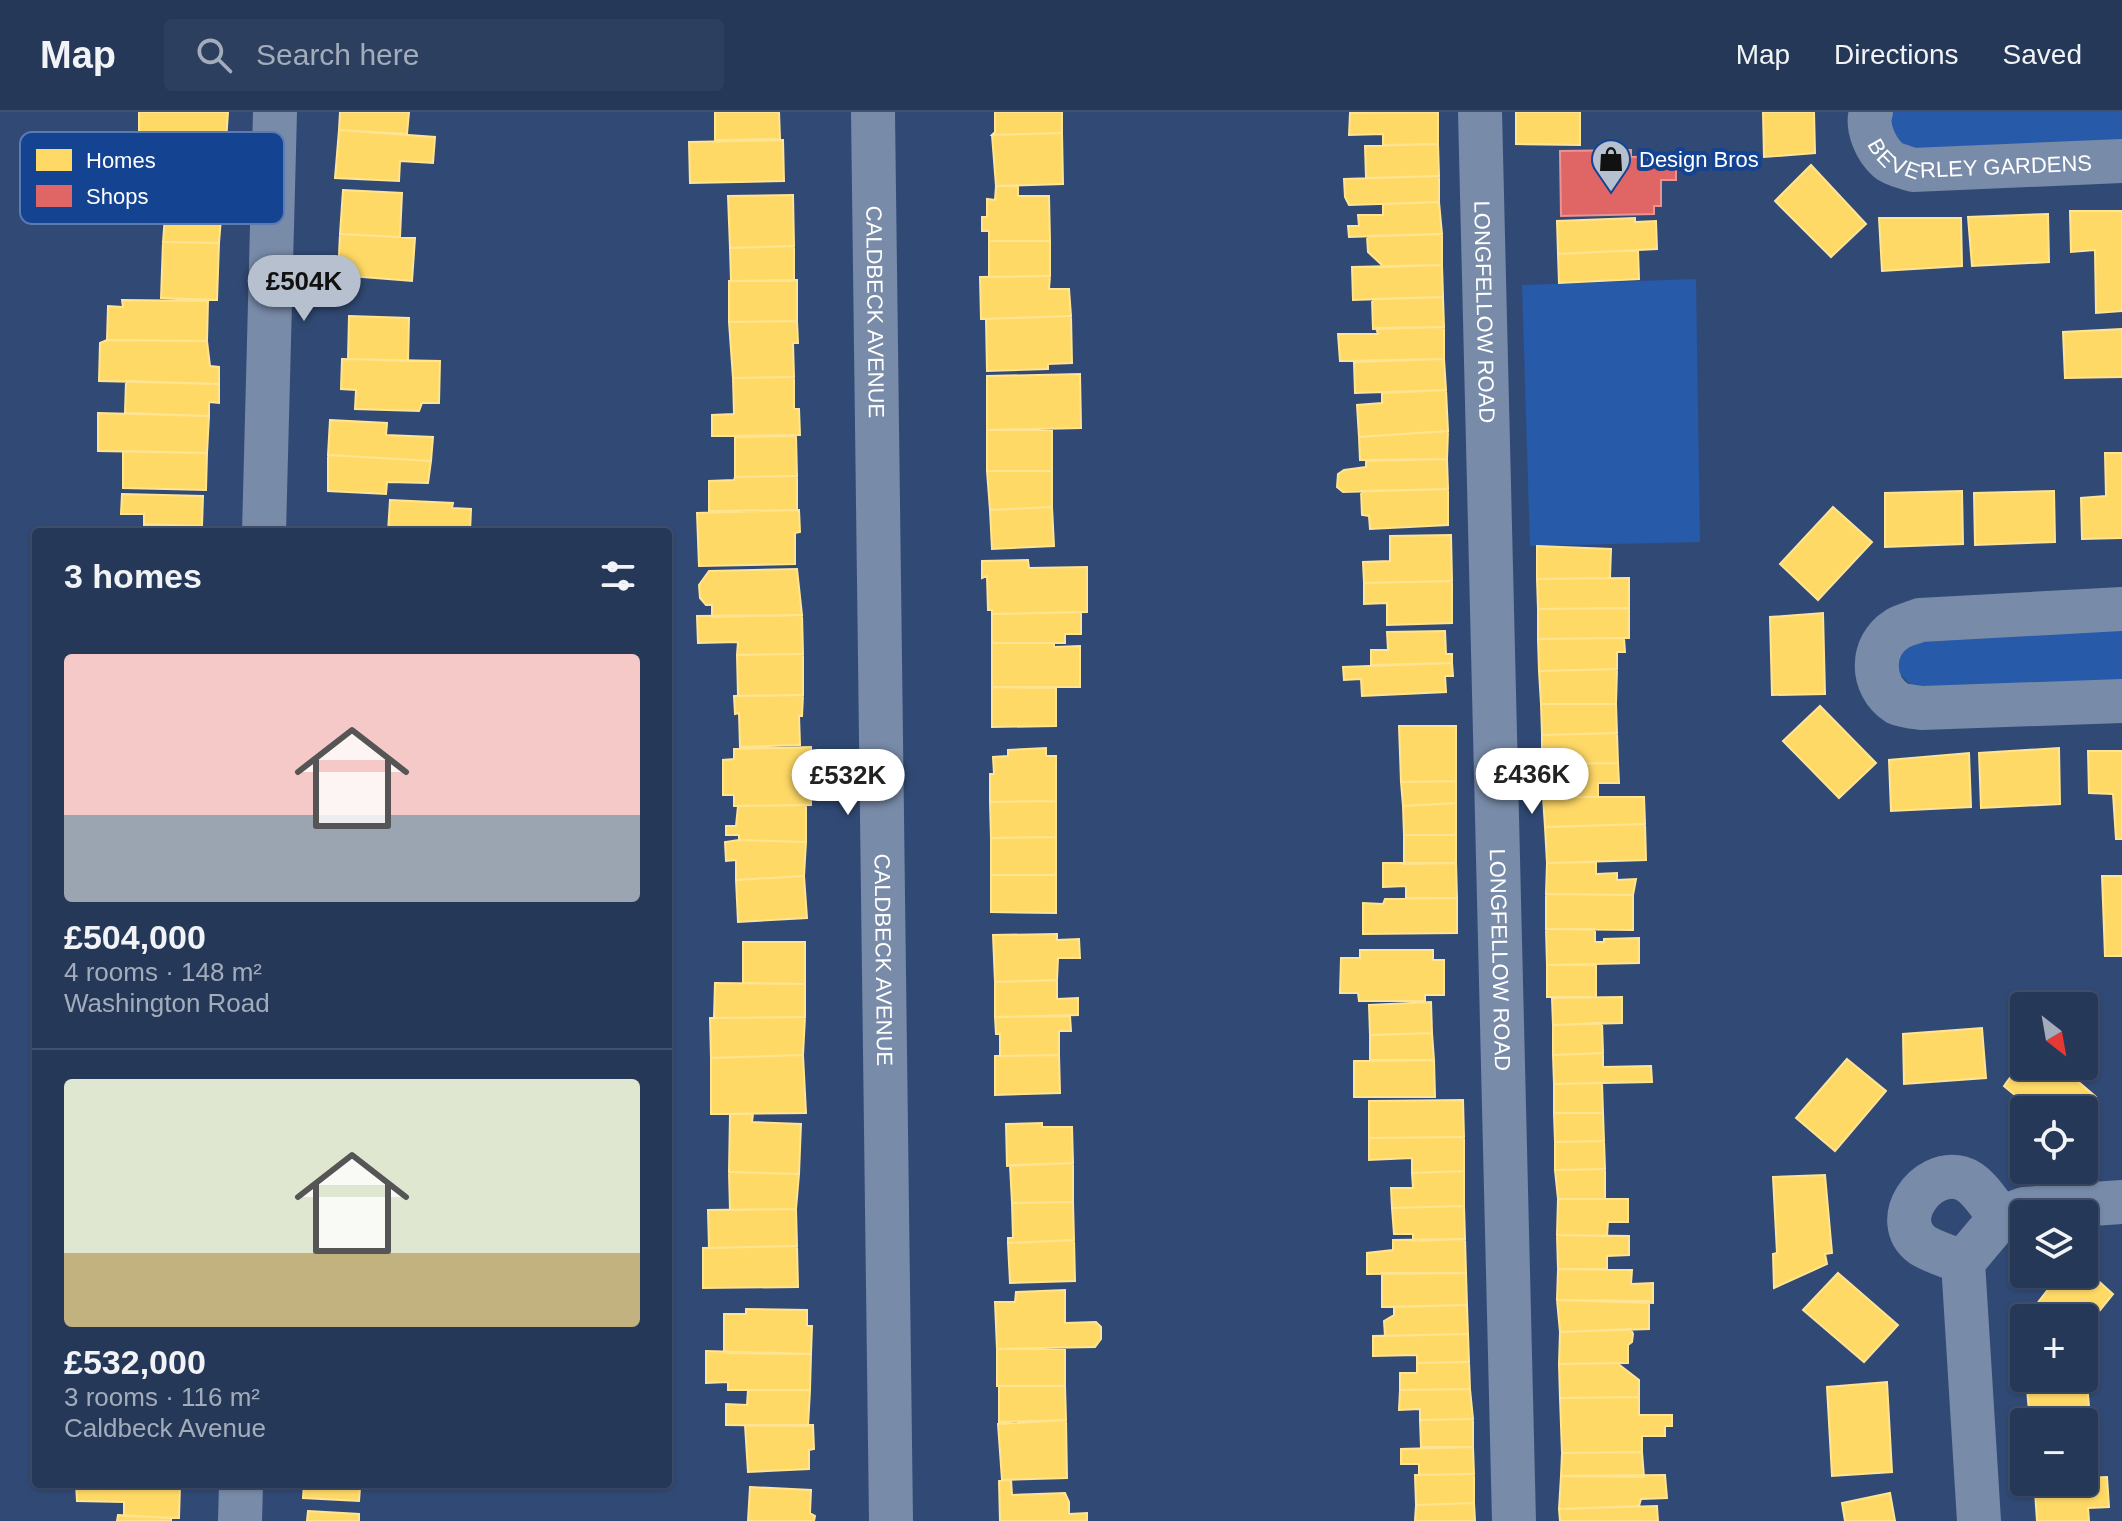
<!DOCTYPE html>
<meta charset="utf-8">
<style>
:root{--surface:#253858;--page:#2d3f5e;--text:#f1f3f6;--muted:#a3acba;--line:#42526e;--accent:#b7c0cf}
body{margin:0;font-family:Helvetica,sans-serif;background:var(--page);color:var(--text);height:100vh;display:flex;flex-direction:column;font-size:30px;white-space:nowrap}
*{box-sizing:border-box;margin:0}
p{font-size:26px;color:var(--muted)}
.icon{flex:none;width:44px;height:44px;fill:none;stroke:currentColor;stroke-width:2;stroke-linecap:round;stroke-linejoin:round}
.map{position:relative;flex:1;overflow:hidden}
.sheet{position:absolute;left:32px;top:416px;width:640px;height:960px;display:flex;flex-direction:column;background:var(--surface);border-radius:8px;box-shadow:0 2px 6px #0004,0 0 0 2px var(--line)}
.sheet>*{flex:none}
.needle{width:52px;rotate:149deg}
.fabs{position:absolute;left:2010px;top:880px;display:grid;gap:16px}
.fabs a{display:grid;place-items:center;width:88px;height:88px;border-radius:8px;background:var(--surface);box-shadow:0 2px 6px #0004,0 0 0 2px var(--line);font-size:40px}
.price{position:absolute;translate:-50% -68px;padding:0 18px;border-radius:28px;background:#fff;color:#222;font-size:26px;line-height:52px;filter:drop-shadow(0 2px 4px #0008)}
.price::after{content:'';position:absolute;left:50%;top:48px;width:24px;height:18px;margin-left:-12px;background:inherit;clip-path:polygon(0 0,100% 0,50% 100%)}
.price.on{background:var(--accent);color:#111}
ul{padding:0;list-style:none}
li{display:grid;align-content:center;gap:16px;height:424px;padding:0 32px}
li+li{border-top:2px solid var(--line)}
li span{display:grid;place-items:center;height:248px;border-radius:8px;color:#555}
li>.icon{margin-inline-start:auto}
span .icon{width:144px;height:144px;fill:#fffc;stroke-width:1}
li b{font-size:34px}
h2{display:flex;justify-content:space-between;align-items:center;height:96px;padding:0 32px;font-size:34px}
header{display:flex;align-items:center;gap:48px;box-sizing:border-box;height:112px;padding:0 40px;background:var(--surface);border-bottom:2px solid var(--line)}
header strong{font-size:38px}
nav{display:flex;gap:44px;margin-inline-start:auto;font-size:28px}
.search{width:560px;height:72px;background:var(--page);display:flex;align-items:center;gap:20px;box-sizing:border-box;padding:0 28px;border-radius:8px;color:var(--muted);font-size:30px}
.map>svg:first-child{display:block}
.green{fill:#275aa9}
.homes{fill:#ffd966;stroke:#ffe494;stroke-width:2}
.shops{fill:#e06666;stroke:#e99494;stroke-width:2}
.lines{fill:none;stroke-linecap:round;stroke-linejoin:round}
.minor{stroke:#788ba8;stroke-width:44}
.labels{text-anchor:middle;stroke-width:8;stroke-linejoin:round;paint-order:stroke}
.street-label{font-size:22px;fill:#fff;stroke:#144392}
.poi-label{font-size:22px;fill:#fff;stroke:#144392;text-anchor:start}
.key{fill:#144392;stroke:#5a7bb3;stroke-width:2}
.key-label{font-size:22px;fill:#fff}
</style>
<header>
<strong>Map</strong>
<div class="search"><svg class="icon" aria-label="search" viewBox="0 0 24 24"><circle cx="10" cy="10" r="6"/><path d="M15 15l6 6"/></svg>Search here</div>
<nav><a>Map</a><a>Directions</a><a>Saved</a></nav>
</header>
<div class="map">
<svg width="2122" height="1409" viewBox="0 0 2122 1409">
<rect width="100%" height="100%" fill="#314a75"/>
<path class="green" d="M1889,0h233v32l-206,6c-25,-8 -25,-13 -27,-38z
M1696,167l4,263 -170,4 -8,-261z
M2122,514v57l-198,7c-27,-9 -35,-28 -17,-51z"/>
<path class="homes" d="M139,0h89l-3,45h-37l-1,-4 -48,-1z
M340,0h69l-2,22 -68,-4z
M715,0h64l1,27 -65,1z
M995,0h67v21l-70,2 3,-3z
M1438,0v32l-55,1v-11l-34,1 1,-22z
M1516,0h64v33l-64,-1z
M1763,0h51l1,41 -51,4z
M339,18l96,7 -2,26 -33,-2 -1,20 -64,-3z
M1062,21l1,51 -67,2 -4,-51z
M783,28l1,41 -94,2 -1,-41z
M1438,32l1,32 -73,2 -1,-32z
M1811,53l55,59 -35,33 -56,-56z
M1439,64v26l-90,3 -4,-8 -1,-18z
M996,74h22v10h31l1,45h-61v-10h-7v-14h5v-18l8,1z
M343,78l59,3 -2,44 -60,-3z
M793,83l1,51 -64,2 -2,-52z
M1439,90l3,32 -93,3 -1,-11h11l-1,-11h25v-11z
M166,91l56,2 -3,38 -56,-1z
M2070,99h52v100l-26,2 -1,-63 -24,2z
M2048,102l1,48 -77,4 -4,-49z
M1635,106v4l21,-1 1,28 -99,5 -1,-33z
M1879,106h82l1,48 -80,5z
M340,122l75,4 -3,43 -74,-6z
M1442,122v31l-58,2 -16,-15 -1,-16z
M989,129h61v35l-61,1z
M163,130l56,1 -2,57 -56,-2z
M794,134v35h-63l-1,-33z
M1638,138l1,29 -80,4 -1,-29z
M1442,153l1,32 -90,3 -1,-33z
M1050,164l-1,13h20l2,27 -90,3 -1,-42z
M797,168v41l-68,1v-41z
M1443,185l1,30 -71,2 -1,-30z
M122,188l86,1 -1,40 -100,-1 1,-34 15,1z
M349,204l60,2 -1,43 -60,-2z
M1071,204l1,47 -24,1v5l-61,2 -1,-52z
M797,209l1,22h-5l1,34 -61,1 -4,-56z
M1444,215v32l-104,2 -2,-27h40l-2,-6z
M2122,217v48l-57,1 -2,-46z
M107,228l100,1 3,25 9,1v17l-120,-3 1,-38z
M342,247l98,2 -1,42h-17l-3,8 -64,-2 1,-19 -15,-1z
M1444,247l2,31 -91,3 -1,-31z
M1080,262l1,54 -94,2v-54z
M794,265v32h5l1,26 -88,1v-21l22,-1 -1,-36z
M126,269l93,3v19l-10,-1v14l-84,-3z
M1446,278l2,41 -89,6 -2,-32 25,-2v-10z
M98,301l111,3 -2,37 -109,-2z
M330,308l57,3 -1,12 47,2 -2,24 -103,-6z
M987,318h65v41h-65z
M1448,319l-1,28 -87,1 -1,-23z
M796,324l1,40 -62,1v-40z
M123,339l84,2 -1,37 -83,-2z
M2105,341h17v85l-40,1 -1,-41 25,-2z
M328,343l103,6 -3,22 -41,-1 -1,12 -58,-3z
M1447,347l1,30 -105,3 -6,-5 1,-13 6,-4 22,-3v-6z
M987,359h65v36l-62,3z
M797,364v34l-88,1v-30l25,-1 1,-3z
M1448,377v36l-78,4 -1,-13 -7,-1 -1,-24z
M1962,379l1,53 -78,3v-54z
M2054,379l1,51 -80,3 -1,-52z
M122,382l81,2 -1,30 -58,-2v-10h-23z
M390,388l63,3 -1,5 19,1 -1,23h-82z
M1052,395l2,39 -62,3 -2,-39z
M1833,395l39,35 -54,58 -38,-36z
M799,398l1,22 -5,1v31l-96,2 -2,-53z
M144,412l58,2v6h-82l24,-1z
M1451,423l1,46 -88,2 -1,-21 27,-1v-25z
M1537,434l74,3 -1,29 -73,1z
M1028,448l1,8 58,-1v45l-95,2v-4h-4l-1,-34 -5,2v-17z
M797,457l5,46 -90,2v-12h-6l-6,-7 -1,-13 10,-14z
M1629,466v30l-91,1 -1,-30z
M1452,469v42l-65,2v-22l-23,1v-21z
M1629,496v30l-91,1v-30z
M1081,500v22h-16v9h-73v-29z
M1823,501l2,81 -53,1 -2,-78z
M802,503l1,39 -66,1 1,-13 -40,1 -1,-27z
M1445,519l1,23h6v9l-81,2v-15h17l-1,-18z
M1624,526l1,14h-8v17l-78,2 -1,-32z
M992,531h62v4l26,-1v41h-88z
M803,542v41l-65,1 -1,-41z
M1452,551l1,13h-8l1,16 -84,4 -1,-17 -17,1 -1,-13z
M1617,557l-1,35h-75l-2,-33z
M992,575l64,1v38l-64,1z
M803,583l-1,21h-3l1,29 -60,2 -1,-34 -4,1 -1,-18z
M1541,592h75l1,29 -75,2z
M1820,594l56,57 -37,35 -56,-57z
M1399,614h57v55l-55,1z
M1617,621l1,30 -76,1v-29z
M811,635v58l-77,1v-11h-11v-35l11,-1v-10z
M1046,636v8h10v45l-66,1v-28h4l-1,-17 15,-1v-6z
M2059,636l1,56 -79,4 -2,-55z
M2088,639h34v88h-6l-3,-45 -24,-1z
M1969,641l2,54 -80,4 -2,-51z
M1618,651l1,20h-21v14h-55l-1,-33z
M1456,669v22l-53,3 -2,-24z
M1543,685h101l1,27 -100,3z
M1056,689v36l-65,1 -1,-36z
M1456,691v32h-52l-1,-29z
M806,693v37l-67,-2v-5h-13v-9h10l2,-20z
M1645,712l1,36 -99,3 -2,-36z
M1404,723h52v28l-52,1z
M1056,725v38h-65v-37z
M739,728l67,2 -2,34 -68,4v-20l-10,1 -1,-19z
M1596,750v12l21,-1v7l19,-1 -3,16 -87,-1 1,-31z
M1383,751h73l1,35h-51v-12l-23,1z
M991,763h65v38l-65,-1z
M804,764l3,42 -69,4 -2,-42z
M2102,764h20v80h-17z
M1546,782l87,1v35l-87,-1z
M1457,786v35l-94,1v-31l20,1 2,-5z
M1546,817h49v13h9v-3l35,-1v25l-92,2z
M1057,822v6l22,-1 1,19h-22l-1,22 -62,2 -2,-47z
M743,830h62v42l-62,-1z
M1360,838h73v10h11v35h-19v6h-66l-1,-8h-18l1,-35h19z
M1547,853h49v32h-49z
M1057,868v19l21,-1v17l-83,2v-35z
M715,871l90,1v33l-91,1z
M1622,885v26l-69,2 -1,-27z
M1431,890l1,31 -62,2 -1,-30z
M1070,904l1,15h-12v24l-59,1v-22h-4l-1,-17z
M805,905l-2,38 -92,3 -1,-40z
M1602,911l1,30 -50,2v-30z
M1982,916l4,50 -82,6 -1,-50z
M1432,921l2,27h-64v-25z
M1603,941v14l48,-1 1,16 -98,2 -1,-29z
M803,943l3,58 -95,1v-56z
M1059,943l1,38 -65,2v-39z
M2024,946v8h36l36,31 -12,15 -51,-2 -29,-24z
M1847,947l39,32 -51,60 -39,-33z
M1434,948l1,37h-81v-36z
M1602,971l1,30h-49v-29z
M1463,988l1,37 -95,1v-37z
M1554,1001h49l1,28 -49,1z
M730,1002h23l-1,8 49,2 -2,50 -70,-2z
M1042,1011v4h30l1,36 -66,3 -1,-42z
M1464,1025v34l-52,2v-15l-43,2v-22z
M1604,1029l1,28 -50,1v-28z
M1073,1051v39l-61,1 -2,-38z
M1605,1057v30h-47l-3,-29z
M1464,1059v35l-72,2 -1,-20h22l-1,-15z
M729,1060l70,2 -3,35 -66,1z
M1825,1063l7,78 -7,1 2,10 -53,24 -1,-34 4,-1 -4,-76z
M1558,1087h70v23h-20l-1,14 -50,-1z
M1073,1090l1,38 -66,3v-5h5l-1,-35z
M1464,1094l1,33 -52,2v-7h-19l-2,-26z
M796,1097l1,37 -88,2 -1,-38z
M1557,1123l72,1v19l-22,1v13h-49z
M1465,1127l1,34 -99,1v-21l26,-3v-10z
M1074,1128l1,41 -65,2 -2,-40z
M797,1134l1,41 -95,1v-40z
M2084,1156l29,26 -29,36v-12h-58l34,-44h24z
M1558,1157l74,1 -1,14 22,-1v20l-96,-3z
M1382,1161h84l1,32 -85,2z
M1838,1161l60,52 -34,37 -61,-52z
M1065,1178v33l31,-1 5,5v12l-6,8 -98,2 -2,-47h20l1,-10z
M1557,1188l92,1v28l-89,3z
M1467,1193l1,29 -83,2 -1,-15 10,-6v-8z
M746,1197l61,1v16h5l-1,28 -87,-1v-39h22z
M1631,1217l2,5 -1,8 -4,3v18l-69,1 1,-32z
M1468,1222l1,28 -52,1v-8l-44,1v-20z
M997,1237h68v37h-68z
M706,1239l105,3 -1,36h-82v-8l-22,1z
M1469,1250l1,27 -70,1v-17h17v-10z
M1617,1251l22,17v17l-79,1 -1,-34z
M2084,1260h2l8,91 -10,1v-42h-54l-4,-44h58z
M1887,1270l5,90 -60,4 -5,-89z
M999,1274h66l1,34 -67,2z
M1470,1277l3,30 -53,1v-11l-21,1 1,-20z
M748,1278h62l-2,36 -82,-1v-21l21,1z
M1639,1285v18h33v11h-7v10h-23v16l-80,1 -2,-55z
M1473,1307v28h-52l-1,-27z
M1066,1308l1,58 -65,2 -4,-56z
M745,1313h68l1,24 -5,1v19l-61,3z
M1473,1335l1,27 -55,1v-11h-18v-15z
M1642,1340l2,25 -83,-1 1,-23z
M1474,1362v29l-58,2 -1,-30z
M1665,1363l2,23 -26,1 -2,7 -80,3 2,-33z
M2107,1365l2,30 -21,1 1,13h-52l-2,-30 29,-4 -1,-5h21v-4z
M1011,1367l1,16 53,-2 4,9v12l18,-1v8h-87l-1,-40z
M76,1372h104l-1,34 -55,-2v-14l-47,-1z
M304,1372h78v5l-22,-1 -1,13 -56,-3z
M750,1375l61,3 -1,23 5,3 -1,5h-66z
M1890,1381l5,28h-50l-3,-18z
M1474,1391l1,18h-60l1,-16z
M1657,1394l1,15h-98l-1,-12z
M308,1399l51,3v7h-52z
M118,1403l53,3v3h-54z"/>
<path class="shops" d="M1631,38v7l45,-1v24h-15v26h-7v8l-93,2 -1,-65z"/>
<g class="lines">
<g class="minor">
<path id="s1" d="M873,0l18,1409"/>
<path id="s2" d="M1480,0l34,1409"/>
<path id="s3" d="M1871,0c-5,16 5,37 17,48 6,5 17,7 25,10l209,-9"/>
<path d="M264,420l11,-420"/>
<path d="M2122,497l-202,11c-7,3 -17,5 -23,9 -27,17 -27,56 0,74 6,3 17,4 25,5l200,-7"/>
<path d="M1963,1150c-13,-5 -30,-10 -41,-17 -33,-25 4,-77 39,-67 17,5 29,27 39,40"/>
<path d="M240,1409l1,-37"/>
<path d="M1979,1409l-16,-259 37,-44 24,-9 98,-7"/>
</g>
</g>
<defs>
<symbol id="shop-pin" viewBox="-11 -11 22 30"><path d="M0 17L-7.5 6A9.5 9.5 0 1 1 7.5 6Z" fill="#b7c0cf" stroke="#144392"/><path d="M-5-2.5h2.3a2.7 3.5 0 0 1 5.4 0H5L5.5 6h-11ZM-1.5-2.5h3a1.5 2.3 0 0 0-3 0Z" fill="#111"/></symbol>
</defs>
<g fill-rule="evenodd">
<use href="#shop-pin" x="1589" y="25" width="44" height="60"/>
</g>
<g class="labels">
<g class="street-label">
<text dy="8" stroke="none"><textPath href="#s3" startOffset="144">BEVERLEY GARDENS</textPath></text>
<text dy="8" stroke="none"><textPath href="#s1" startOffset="200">CALDBECK AVENUE</textPath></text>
<text dy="8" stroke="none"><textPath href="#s2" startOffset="200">LONGFELLOW ROAD</textPath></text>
<text dy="8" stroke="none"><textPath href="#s1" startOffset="848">CALDBECK AVENUE</textPath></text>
<text dy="8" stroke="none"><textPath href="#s2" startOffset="848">LONGFELLOW ROAD</textPath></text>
</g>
<g class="poi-label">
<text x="1639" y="55">Design Bros</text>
</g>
</g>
<rect x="20" y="20" width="264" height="92" rx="12" class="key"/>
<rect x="36" y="37" width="36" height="22" fill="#ffd966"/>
<rect x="36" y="73" width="36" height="22" fill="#e06666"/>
<g class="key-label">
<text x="86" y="56">Homes</text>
<text x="86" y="92">Shops</text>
</g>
</svg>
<div class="fabs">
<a><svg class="needle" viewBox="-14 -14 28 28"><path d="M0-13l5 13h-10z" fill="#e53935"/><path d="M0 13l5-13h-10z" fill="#a3acba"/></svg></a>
<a><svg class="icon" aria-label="locate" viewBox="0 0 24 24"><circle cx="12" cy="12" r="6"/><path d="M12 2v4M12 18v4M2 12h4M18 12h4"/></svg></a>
<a><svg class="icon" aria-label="layers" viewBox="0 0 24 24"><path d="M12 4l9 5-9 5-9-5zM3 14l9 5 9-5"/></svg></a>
<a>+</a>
<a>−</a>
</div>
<b class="price on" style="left:304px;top:211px">£504K</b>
<b class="price" style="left:1532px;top:704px">£436K</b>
<b class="price" style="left:848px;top:705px">£532K</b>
<section class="sheet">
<h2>3 homes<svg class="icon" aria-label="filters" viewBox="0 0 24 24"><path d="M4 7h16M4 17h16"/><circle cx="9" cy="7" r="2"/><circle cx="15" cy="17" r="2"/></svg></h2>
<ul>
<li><span style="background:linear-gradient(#f6c9c9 65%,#9aa5b1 0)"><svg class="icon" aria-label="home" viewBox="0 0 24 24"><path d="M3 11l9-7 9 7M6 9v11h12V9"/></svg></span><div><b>£504,000</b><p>4 rooms · 148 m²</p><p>Washington Road</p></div></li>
<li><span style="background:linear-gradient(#dfe7d0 70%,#c2b280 0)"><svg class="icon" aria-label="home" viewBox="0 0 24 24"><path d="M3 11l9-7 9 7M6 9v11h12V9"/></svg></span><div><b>£532,000</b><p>3 rooms · 116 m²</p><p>Caldbeck Avenue</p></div></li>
</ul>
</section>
</div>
